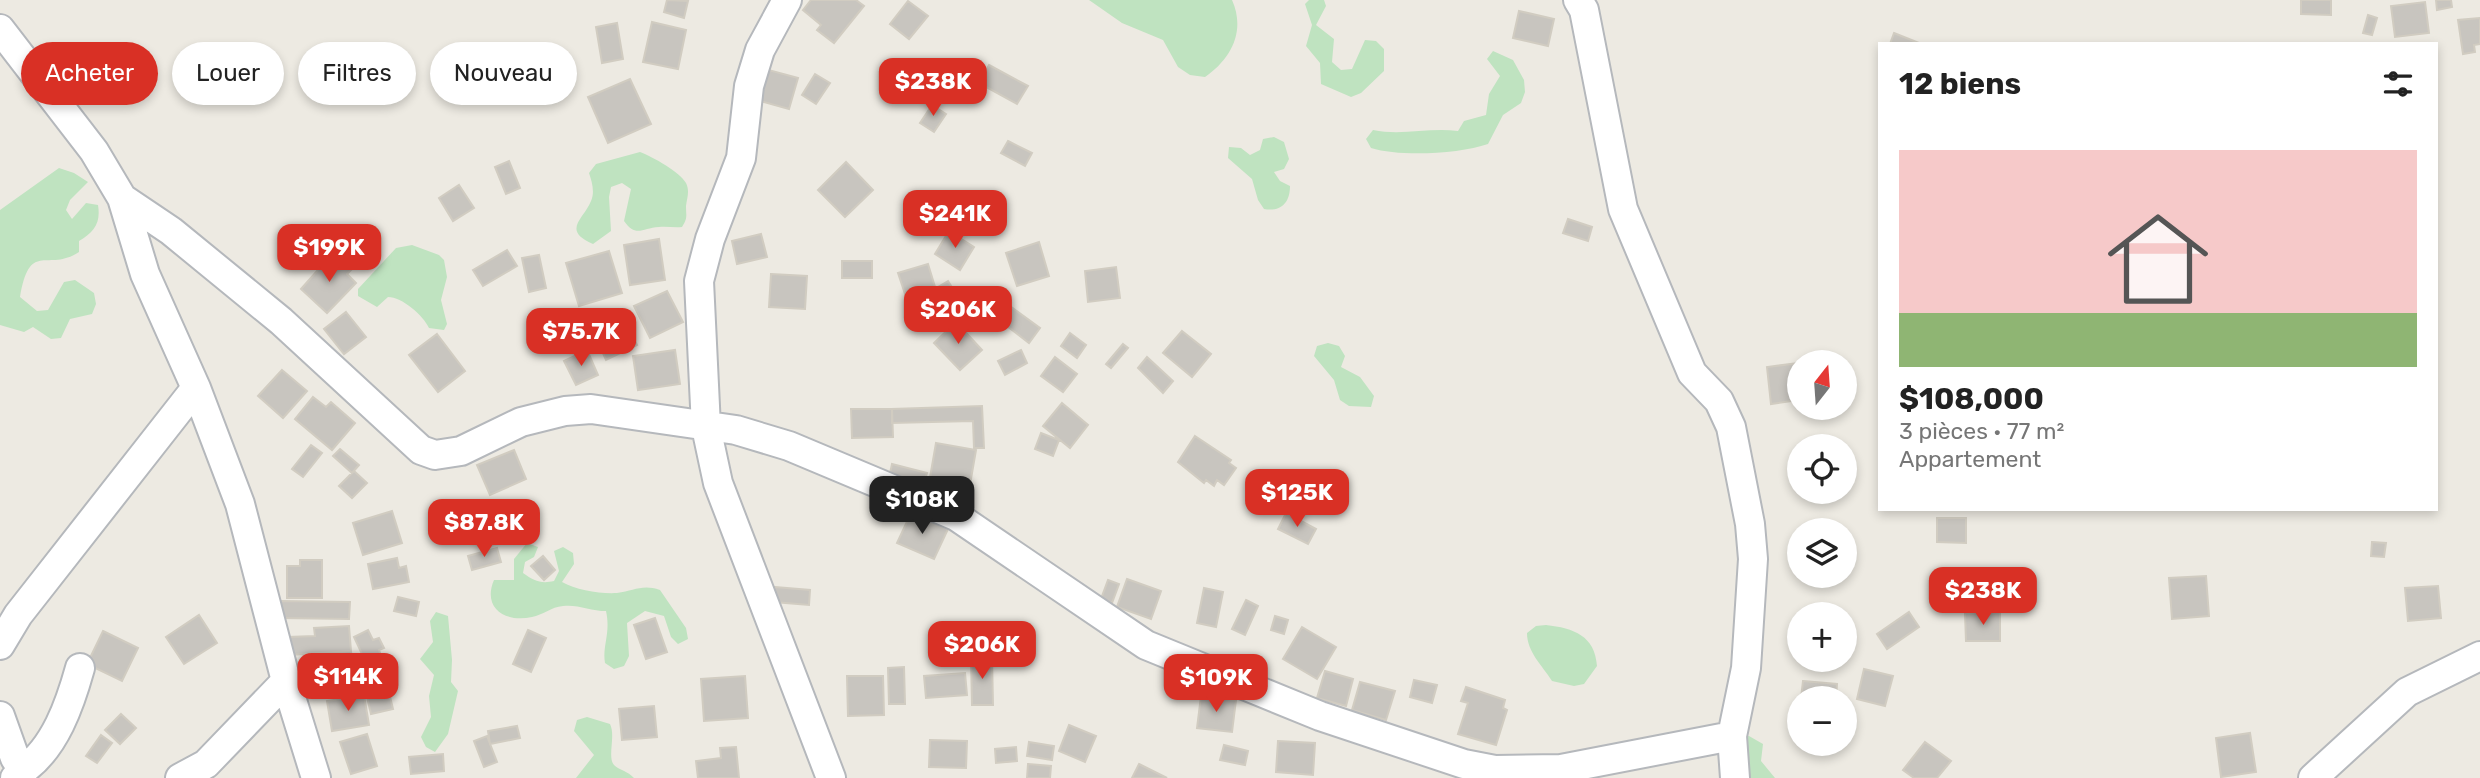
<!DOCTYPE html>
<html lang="fr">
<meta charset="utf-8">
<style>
:root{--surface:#fff;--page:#f6f6f6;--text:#222;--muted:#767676;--line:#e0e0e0;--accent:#d93025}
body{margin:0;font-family:Rubik,sans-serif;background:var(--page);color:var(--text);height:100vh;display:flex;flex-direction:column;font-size:26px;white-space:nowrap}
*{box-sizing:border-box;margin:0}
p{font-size:23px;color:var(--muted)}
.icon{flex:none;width:38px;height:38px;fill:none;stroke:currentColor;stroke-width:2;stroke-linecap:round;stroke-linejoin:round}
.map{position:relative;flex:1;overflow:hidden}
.panel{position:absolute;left:1878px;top:42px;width:560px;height:469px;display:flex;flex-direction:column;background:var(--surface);border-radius:0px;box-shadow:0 4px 10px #0003}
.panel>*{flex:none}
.top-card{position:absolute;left:21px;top:42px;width:665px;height:63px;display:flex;gap:14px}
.needle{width:46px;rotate:17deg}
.controls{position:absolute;left:1787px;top:350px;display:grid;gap:14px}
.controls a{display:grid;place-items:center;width:70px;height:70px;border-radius:50%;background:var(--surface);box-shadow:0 4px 10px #0003;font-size:35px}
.price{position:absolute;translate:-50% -60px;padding:0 16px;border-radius:14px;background:var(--accent);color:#fff;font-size:23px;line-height:46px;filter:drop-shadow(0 2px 4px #0008)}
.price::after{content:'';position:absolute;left:50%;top:42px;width:21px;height:16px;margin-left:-10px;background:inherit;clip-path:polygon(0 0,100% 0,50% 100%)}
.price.active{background:#222;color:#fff}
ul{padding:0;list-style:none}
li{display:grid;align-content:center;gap:14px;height:371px;padding:0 21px}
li+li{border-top:2px solid var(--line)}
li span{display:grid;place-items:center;height:217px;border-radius:0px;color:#555}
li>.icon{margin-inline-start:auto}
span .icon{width:126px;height:126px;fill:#fffc;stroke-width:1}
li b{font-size:30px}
h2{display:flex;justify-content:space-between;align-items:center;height:84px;padding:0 21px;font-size:30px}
.chip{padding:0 24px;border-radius:32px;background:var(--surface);box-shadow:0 4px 10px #0003;font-size:24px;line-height:63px}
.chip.active{background:var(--accent);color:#fff}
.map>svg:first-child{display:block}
.green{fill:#bfe3c0}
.building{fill:#c8c5bf;stroke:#d1ccc1;stroke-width:2}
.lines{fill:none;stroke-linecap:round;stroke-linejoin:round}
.minor-casing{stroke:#b5b8bc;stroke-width:32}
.minor{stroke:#fff;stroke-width:28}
</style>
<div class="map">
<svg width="2480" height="778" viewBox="0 0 2480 778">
<rect width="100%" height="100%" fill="#edeae2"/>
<path class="green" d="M1089,0h143c14,31 -1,59 -27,77l-15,-2 -12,-8 -15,-27 -41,-17z
M1309,0h15l2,6 -10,19 18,14 -2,23 9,8 11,-1 13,-29 11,1 8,8v22l-23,22 -10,4 -30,-13 -1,-21 -14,-17 6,-21 -7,-21z
M1493,51l20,9 11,20 1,12 -4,11 -18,12 -15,29c-29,10 -88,13 -117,4l-5,-9 7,-9c29,6 57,-3 85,1l6,-10 22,-6 3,-21 11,-18 -13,-17z
M1274,137l10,5 5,17 -5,10 -10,3 6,9 10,5c0,17 -9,26 -26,23l-6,-9 -6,-21 -24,-21 1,-11 12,1 9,7 10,-5 3,-11z
M640,152c13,5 40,20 46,31 4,8 1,15 0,23 0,10 2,12 -4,21 -8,1 -15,-1 -23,0 -17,1 -23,11 -35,-6l7,-32 -9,-6 -11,4 -2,10 2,34 -18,13c-32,-14 -9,-25 -2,-43 4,-9 1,-19 -2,-28l7,-9z
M59,168l15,5 14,9 -18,18 -4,10 6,9 14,-16 12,2c3,18 -4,27 -19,36v11c-32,21 -49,-13 -59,45l17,14 11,-1 16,-28 11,-2 19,13 2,11 -4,10 -22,5 -9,19 -10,1 -18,-12 -9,5 -24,-7v-115z
M412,245l27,10 5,5 3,17 -6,23 6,24 -3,6 -15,-2c-6,-13 -27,-31 -41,-31l-11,10 -19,-11v-7l38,-41z
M1328,343l11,3 6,10 -4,11 19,10 14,19 -3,11 -22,-1 -9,-6 -6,-20 -20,-24 3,-10z
M527,543l11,4 -4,10 -9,5 -2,11c11,8 18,11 31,8l5,-10 -5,-20 9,-4 10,6 1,11 -12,18c14,8 38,12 55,11 17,-2 25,-9 43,-3l26,38 2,11 -10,5 -7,-7 -7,-21 -19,-5 -18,12 2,33 -5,10 -10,3 -9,-6c-3,-17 6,-30 1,-52 -15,0 -29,-7 -43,-5 -12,1 -20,9 -31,11 -27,6 -50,-9 -38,-37h20v-21z
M436,612l12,4 4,44 -1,22 7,9 -10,43 -13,18 -9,-5 -5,-10 10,-20 -2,-21 5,-21 -14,-16 13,-17 -3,-21z
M1546,625c28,3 49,11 51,41l-13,18 -10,2 -22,-5c-10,-16 -25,-29 -25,-48l9,-7z
M587,717l23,7c6,12 -3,33 4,41 5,5 14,6 20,13h-58l18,-23 -20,-24 3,-11z
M1749,736l14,8 -2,17 14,17h-29l3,-9 -8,-32z"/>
<path class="building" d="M667,0l21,1 -4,17 -20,-6z
M811,0h45l8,6 -30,37 -17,-13 4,-5 -18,-15z
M2301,0h30v15l-30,-1z
M2436,0h15l1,7 -15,3z
M908,1l20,15 -19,23 -19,-15z
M2425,2l4,31 -34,4 -4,-31z
M1519,11l35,8 -6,27 -35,-8z
M2368,15l9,3 -5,17 -9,-2z
M2480,18v26l-6,1 1,7 -12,2 -5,-34z
M652,22l34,8 -8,39 -35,-7z
M617,23l6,36 -21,4 -6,-36z
M1894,33l25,10v1h-29z
M544,56l4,14 -34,10 -4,-13z
M989,65l39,21 -11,18 -38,-21z
M761,68l37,10 -9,31 -36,-10z
M942,73l22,15 -9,13 -22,-15z
M815,74l15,9 -14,21 -14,-9z
M630,79l21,45 -43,19 -20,-46z
M932,105l14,9 -12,18 -14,-9z
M1008,141l24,12 -7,13 -24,-13z
M509,161l11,27 -14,6 -11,-27z
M846,162l27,28 -28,27 -27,-27z
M459,185l15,23 -21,13 -14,-23z
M1568,219l24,8 -4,14 -25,-8z
M949,231l25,16 -14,23 -25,-16z
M761,234l6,23 -30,7 -5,-23z
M659,239l6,41 -35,5 -6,-40z
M1039,242l10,34 -32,10 -11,-33z
M507,250l10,16 -34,20 -10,-16z
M609,251l13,42 -43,13 -13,-43z
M333,253l18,17 -4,4 9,9 -29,30 -26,-24z
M539,255l7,33 -17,4 -7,-34z
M842,261h30v17h-30z
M928,264l8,26 -29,10 -9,-27z
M1116,267l4,31 -32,4 -3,-31z
M771,274l36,2 -2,33 -36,-2z
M948,281l10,16 -9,6 -11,-16z
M667,291l16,31 -33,16 -16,-32z
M1010,306l30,22 -11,15 -30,-23z
M346,312l20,25 -22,17 -20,-25z
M575,313l2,26 -14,2 -3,-26z
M625,319l12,26 -31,15 -12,-27z
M956,322l26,28 -22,20 -26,-27z
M1182,331l29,23 -19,23 -29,-24z
M1070,333l16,12 -9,13 -16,-12z
M437,334l28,37 -27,21 -29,-37z
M1123,344l5,4 -17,20 -5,-4z
M587,350l11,25 -22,10 -12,-24z
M675,350l5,34 -42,6 -5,-34z
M1021,350l6,13 -22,12 -7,-14z
M1055,357l22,17 -14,18 -22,-16z
M1147,357l26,24 -10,12 -25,-25z
M1799,363v37l-28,4 -4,-37z
M282,370l25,21 -24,27 -25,-22z
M313,397l13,10 5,-5 24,21 -23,27 -37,-31z
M1062,403l26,22 -18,23 -27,-22z
M982,406l2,42h-10l-1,-27 -81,2v-14z
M851,409h41l1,28 -41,1z
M1041,433l18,7 -6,16 -18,-7z
M1195,436l36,24 -2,3 7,5 -12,17 -7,-5 -3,6 -8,-6 -2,3 -26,-21z
M936,443l40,7 -8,46 -40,-7z
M311,445l11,8 -19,24 -11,-8z
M340,449l19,16 -7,8 -19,-17z
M514,450l12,29 -36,16 -13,-30z
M892,464l35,9 -4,13 -34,-8z
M354,471l13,12 -15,15 -13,-12z
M392,511l10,32 -39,12 -10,-32z
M911,513l37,16 -14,30 -37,-16z
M1286,513l30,16 -8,15 -30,-15z
M1937,518h29v25l-29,-1z
M2372,542l14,1 -2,14 -13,-1z
M497,548l4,14 -29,8 -4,-14z
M543,556l12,14 -11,10 -13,-14z
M397,558l2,10 7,-2 3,16 -36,7 -5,-25z
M300,560h22v38h-35v-32h13z
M2206,576l3,40 -37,3 -3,-41z
M1127,579l34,12 -10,28 -34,-12z
M1108,580l11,4 -7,19 -11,-4z
M2438,586l3,32 -33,3 -3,-33z
M775,587l35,3 -1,15 -35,-3z
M1204,588l19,4 -7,35 -19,-4z
M398,597l21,5 -3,14 -22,-5z
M1246,600l12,6 -13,29 -13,-6z
M280,601l70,1 -1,17 -69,-1z
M1909,612l10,15 -32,22 -10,-15z
M2000,612v29h-34l-1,-28z
M199,615l18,28 -33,21 -18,-27z
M1275,616l13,4 -4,14 -13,-4z
M655,618l12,34 -21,7 -12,-34z
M349,626l2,25 -61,4 -2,-18 27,-1 -1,-8z
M1302,627l34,20 -19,32 -34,-20z
M368,630l5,10 6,-2 5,10 -5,2 4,11 -15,6 -14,-30z
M528,630l18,8 -15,34 -18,-8z
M103,631l35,17 -16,33 -35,-17z
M351,651l2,16 -28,3 -1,-16z
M971,657h21l1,48h-21z
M904,667l1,37h-16l-1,-36z
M1864,669l29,7 -8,30 -28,-7z
M1325,671l28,8 -7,27 -29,-8z
M325,673l2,14 -11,1 -1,-14z
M965,673l2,22 -41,3 -2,-22z
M745,676l3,42 -44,3 -3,-42z
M847,676h36l1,39 -36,1z
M1414,680l23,5 -5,18 -22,-6z
M1803,681l34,3 -1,14h-35z
M1360,682l35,9 -9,29 -34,-10z
M387,684l6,25 -22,5 -6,-25z
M1466,687l39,13 -2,8 4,2 -11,35 -38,-11 10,-31 -7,-2z
M364,695l5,30 -37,6 -5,-30z
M1201,696l35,4 -4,32 -35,-4z
M654,706l3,31 -35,3 -3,-31z
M121,714l15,14 -16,16 -15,-14z
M1069,725l27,11 -11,26 -26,-11z
M517,726l3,12 -30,6 -2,-13z
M2250,733l6,39 -35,5 -5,-39z
M367,734l10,32 -26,8 -11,-32z
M101,735l11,8 -15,20 -11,-7z
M487,736l10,26 -13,5 -10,-26z
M930,740l37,1 -1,27 -37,-1z
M1278,741l37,2 -2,32 -37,-3z
M1029,742l25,4 -2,14 -25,-4z
M1925,742l26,19 -14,17h-23l-11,-8z
M1224,745l24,6 -3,14 -25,-5z
M736,747l3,31h-41l-2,-17 25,-3 -1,-10z
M1016,747l1,14 -21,2 -1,-14z
M443,754l1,17 -33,3 -2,-17z
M1028,764l23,2 -1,12h-23z
M1139,764l28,14h-35z"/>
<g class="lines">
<defs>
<path id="minor" d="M787,0l-27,50 -11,36 -8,72 -31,81 -11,42 7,146 12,56 113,295
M1578,0l6,10 39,199 69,164 27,28 12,26 19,97 3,35 -7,109 -14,68 3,42
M0,29l94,122 28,47 23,76 51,114 44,116 46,177 30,97
M122,198l49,33 110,90 140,129 14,5 26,-4 60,-29 44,-11 26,-2 145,21 53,16 167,70 190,129 174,71 144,48 31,6 66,-1 171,-33
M0,645l18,-30 178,-227
M0,716l15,42 8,12 -8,8
M23,770c32,-22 47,-66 57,-102
M180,778l26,-14 80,-83
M2313,778l94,-86 73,-36"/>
</defs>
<use href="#minor" class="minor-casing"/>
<use href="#minor" class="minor"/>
</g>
</svg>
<div class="controls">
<a><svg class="needle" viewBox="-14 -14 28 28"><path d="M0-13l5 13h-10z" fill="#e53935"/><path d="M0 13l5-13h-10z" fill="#767676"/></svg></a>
<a><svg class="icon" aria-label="locate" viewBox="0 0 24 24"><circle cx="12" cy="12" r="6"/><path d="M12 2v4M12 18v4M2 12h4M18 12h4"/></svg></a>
<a><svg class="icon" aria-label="layers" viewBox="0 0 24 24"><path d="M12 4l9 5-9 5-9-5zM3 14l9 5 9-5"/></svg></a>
<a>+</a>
<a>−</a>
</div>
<b class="price" style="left:933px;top:118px">$238K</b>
<b class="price" style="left:955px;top:250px">$241K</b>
<b class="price" style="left:329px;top:284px">$199K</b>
<b class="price" style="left:958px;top:346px">$206K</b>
<b class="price" style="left:581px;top:368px">$75.7K</b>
<b class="price" style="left:1297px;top:529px">$125K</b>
<b class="price active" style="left:922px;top:536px">$108K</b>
<b class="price" style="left:484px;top:559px">$87.8K</b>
<b class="price" style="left:1983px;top:627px">$238K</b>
<b class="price" style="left:982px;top:681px">$206K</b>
<b class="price" style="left:348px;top:713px">$114K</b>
<b class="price" style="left:1216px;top:714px">$109K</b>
<div class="top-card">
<a class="chip active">Acheter</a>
<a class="chip">Louer</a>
<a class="chip">Filtres</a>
<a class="chip">Nouveau</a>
</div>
<section class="panel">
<h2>12 biens<svg class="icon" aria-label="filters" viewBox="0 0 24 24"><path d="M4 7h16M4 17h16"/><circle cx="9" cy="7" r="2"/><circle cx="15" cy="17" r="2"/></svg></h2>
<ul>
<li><span style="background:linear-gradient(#f6c9c9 75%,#8fb573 0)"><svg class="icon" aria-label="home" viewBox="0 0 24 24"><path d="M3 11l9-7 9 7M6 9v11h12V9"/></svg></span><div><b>$108,000</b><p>3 pièces · 77 m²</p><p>Appartement</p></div></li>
</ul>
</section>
</div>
